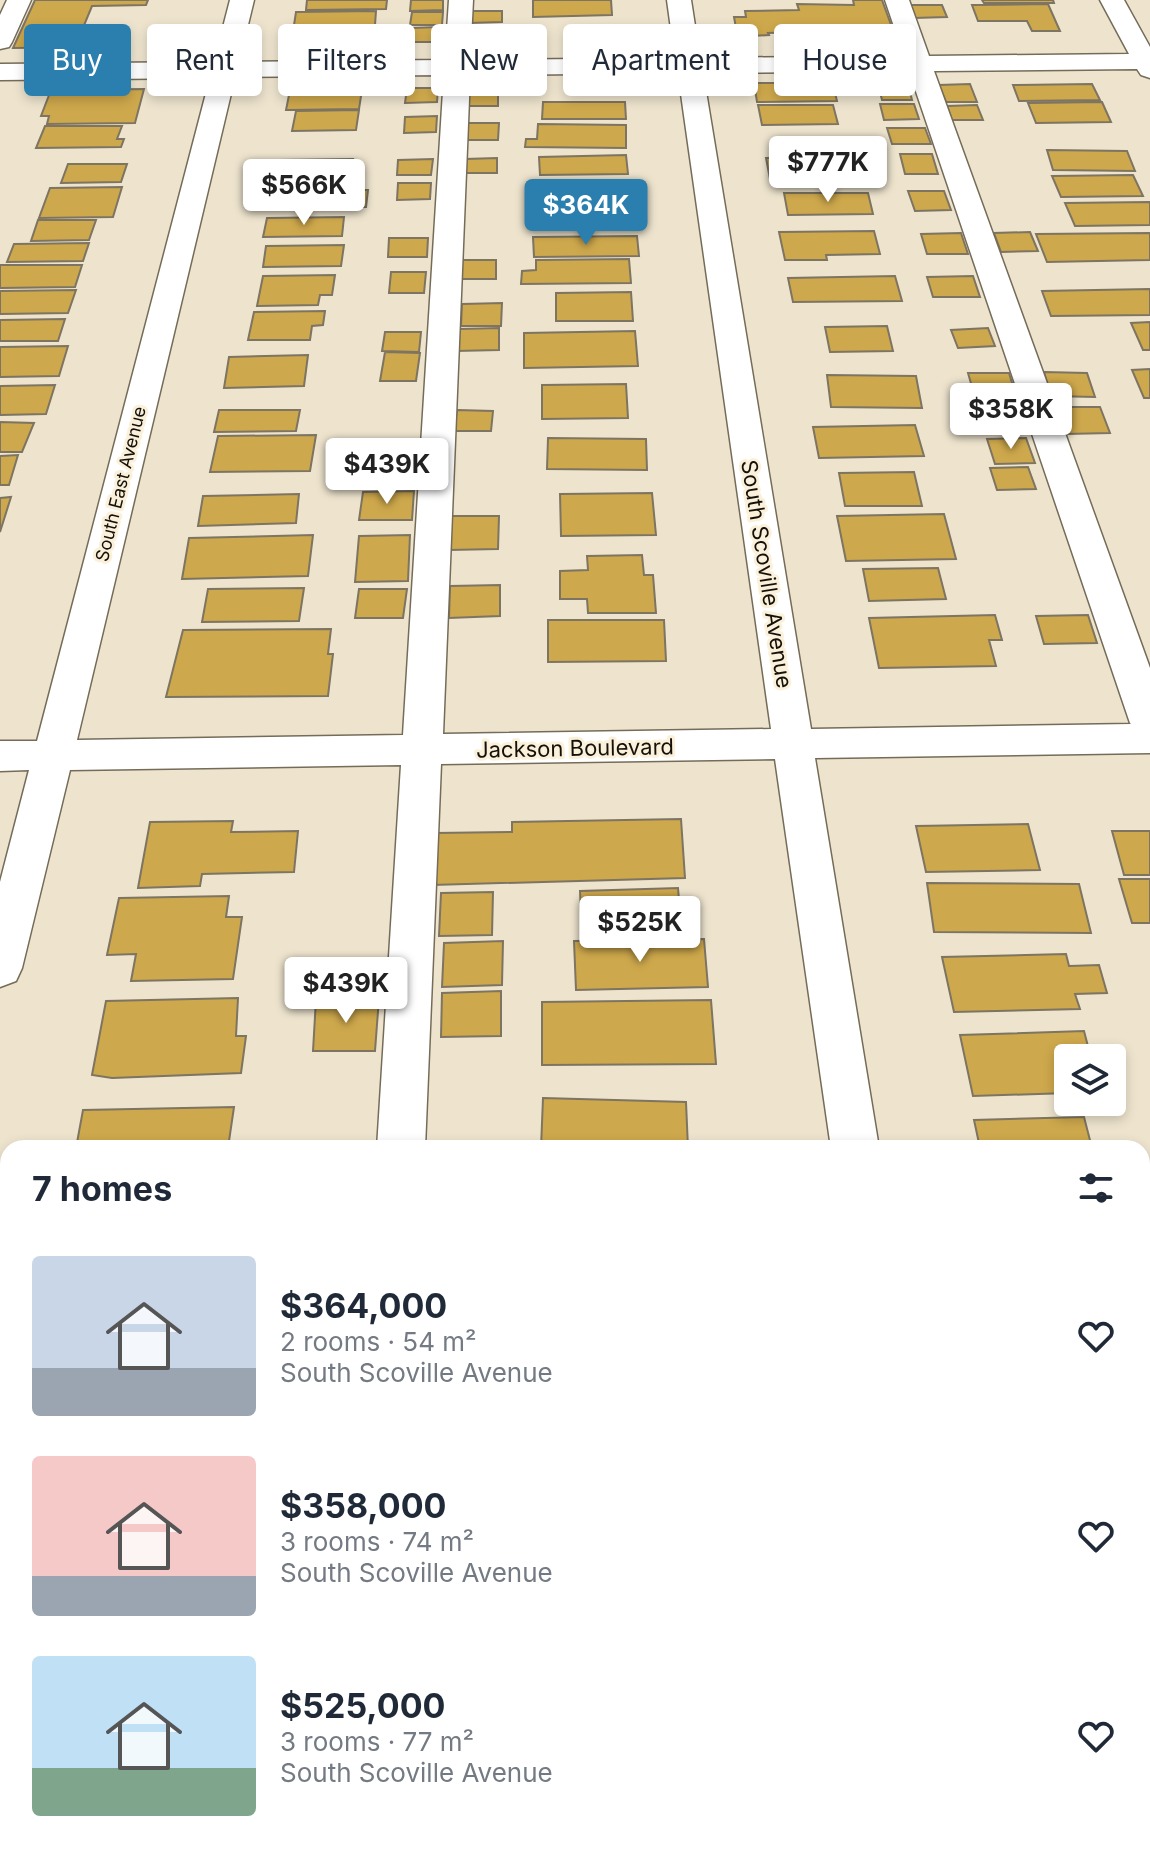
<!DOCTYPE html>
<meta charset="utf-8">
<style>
:root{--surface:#fff;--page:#f6f6f7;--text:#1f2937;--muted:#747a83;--accent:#2a7fae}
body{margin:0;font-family:Inter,sans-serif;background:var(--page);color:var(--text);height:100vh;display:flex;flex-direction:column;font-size:30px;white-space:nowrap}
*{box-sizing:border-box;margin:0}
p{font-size:26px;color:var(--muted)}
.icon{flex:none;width:44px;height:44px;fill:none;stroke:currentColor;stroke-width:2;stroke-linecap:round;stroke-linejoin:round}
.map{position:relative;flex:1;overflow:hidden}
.panel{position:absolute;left:0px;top:1140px;width:1150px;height:714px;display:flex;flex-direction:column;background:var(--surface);border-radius:24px 24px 0 0;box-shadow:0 4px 12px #0003}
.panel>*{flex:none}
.top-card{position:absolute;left:24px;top:24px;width:1102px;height:72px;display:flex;gap:16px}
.buttons{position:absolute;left:1054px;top:1044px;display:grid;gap:16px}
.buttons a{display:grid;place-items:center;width:72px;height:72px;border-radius:8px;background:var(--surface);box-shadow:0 4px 12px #0003;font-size:40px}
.price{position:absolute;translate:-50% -68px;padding:0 18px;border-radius:8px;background:#fff;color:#222;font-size:26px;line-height:52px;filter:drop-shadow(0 2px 4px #0008)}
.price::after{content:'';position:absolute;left:50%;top:48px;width:24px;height:18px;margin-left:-12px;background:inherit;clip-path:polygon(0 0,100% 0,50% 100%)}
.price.current{background:var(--accent);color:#fff}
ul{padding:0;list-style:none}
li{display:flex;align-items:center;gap:24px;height:200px;padding:0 32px}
li span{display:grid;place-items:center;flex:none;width:224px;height:160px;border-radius:8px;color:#555}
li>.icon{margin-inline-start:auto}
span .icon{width:96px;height:96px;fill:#fffc;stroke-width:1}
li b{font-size:34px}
h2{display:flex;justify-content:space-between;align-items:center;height:96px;padding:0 32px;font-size:34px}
.tag{padding:0 28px;border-radius:8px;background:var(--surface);box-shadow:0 4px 12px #0003;font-size:28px;line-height:72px}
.tag.current{background:var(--accent);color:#fff}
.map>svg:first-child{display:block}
.building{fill:#cea84c;stroke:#7d7461;stroke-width:2}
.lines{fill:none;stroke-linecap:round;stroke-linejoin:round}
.minor-casing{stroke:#746c59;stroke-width:3}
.minor{fill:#fff;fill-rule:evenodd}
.labels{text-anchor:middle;stroke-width:6;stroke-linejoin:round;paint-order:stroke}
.far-street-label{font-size:18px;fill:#15110a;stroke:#fbf1db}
.street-label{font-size:22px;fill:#15110a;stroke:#fbf1db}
</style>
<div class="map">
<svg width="1150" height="1853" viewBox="0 0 1150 1853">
<rect width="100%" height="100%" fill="#eee4ce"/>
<path class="building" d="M35,0h113l-2,5 -54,1 -12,29h22l-5,12 -84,1z
M307,0h80l-1,9 -80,1z
M411,0h32v10l-33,1z
M533,0h78l1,15 -79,2z
M853,0h29l12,33 -52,3 -2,-5 -72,2 1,2 -17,1 -2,-8h-14l-2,-11h12l-1,-6 54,-1 -2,-6 57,1z
M982,0h71l1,3h-70z
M1048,4l12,27h-28l-5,-10h-49l-6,-16z
M910,5h32l5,12 -33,1z
M376,11l-1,14h-81l2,-13z
M470,11h32v11l-32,1z
M412,12h31l-1,13h-32z
M497,25v13l-29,1v-13z
M366,26l-2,16h-73l3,-15z
M438,27l-1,15h-27l1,-14z
M754,83h67l2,6h11l3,12 -80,1z
M878,84h30l4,16h-30z
M970,84l7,18h-31l-7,-17z
M1092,84l8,16 -81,1 -6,-16z
M407,88h31l-1,14 -32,1z
M144,89l-9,34 -88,1 2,-8h-8l10,-26z
M498,89v17h-35l1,-16z
M290,90h72l-3,19 -73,1z
M543,102h82l1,17h-84z
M1102,102l9,20 -75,1 -8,-20z
M880,104h34l5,15 -35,1z
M758,105h75l5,19 -76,1z
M977,105l6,15h-31l-5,-14z
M359,110l-3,20 -64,1 4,-20z
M437,116l-1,16 -32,1 1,-16z
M466,123h33l-1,17h-34z
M538,124l88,1v23l-101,-1 1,-8h11z
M45,126h77l-5,13h7l-3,8 -85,1z
M887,128h38l6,16h-39z
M1047,150l80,1 8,20 -82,-1z
M900,154h32l6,20h-33z
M626,155l2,19 -88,1 -1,-18z
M846,157l5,21 -81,1 -4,-21z
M497,158v15h-33l1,-14z
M353,159l-3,20 -74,2 3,-21z
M433,159l-2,16h-34l1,-15z
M68,164h59l-6,18 -60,1z
M1133,175l10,21 -82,1 -9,-21z
M398,183h33l-1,16 -33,1z
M348,185v5h20l-2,17 -97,1 4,-22z
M122,187l-9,30 -74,1 11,-30z
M908,191h36l7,19 -36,1z
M784,193h84l5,21 -85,1z
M531,196h90l2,26 -92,1z
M1150,202v23l-75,1 -10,-23z
M344,217l-2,19 -79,1 4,-19z
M38,220h58l-7,20 -58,1z
M874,231l6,23 -54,1 1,5h-42l-6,-28z
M1030,232l8,19 -37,1 -7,-19z
M961,233l7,21h-41l-6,-20z
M1150,233v27l-103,2 -11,-28z
M637,236l2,20 -105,1 -1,-20z
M389,238h39l-1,19h-39z
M89,243l-6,18 -76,1 7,-18z
M344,245l-3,21 -78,1 3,-21z
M629,259l2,24 -110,1 1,-13 14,-1v-10z
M461,260h35v19h-35z
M0,265h82l-7,22 -75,1z
M391,272h35l-2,21h-35z
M335,275l-3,20h-12l-2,10 -61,1 6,-30z
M895,276l7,25 -109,1 -5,-24z
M973,276l7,21h-47l-6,-20z
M1150,289v26l-99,1 -9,-25z
M76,290l-8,23 -68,1v-23z
M631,292l2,29h-77v-28z
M502,303l-1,23h-40l1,-22z
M325,311l-2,14 -11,1 -2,14h-62l6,-28z
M65,319l-7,22h-58v-21z
M1150,322v28h-7l-12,-27z
M887,326l6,25 -63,1 -5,-25z
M499,328v22l-43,1 2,-22z
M988,328l7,18 -37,2 -7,-18z
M635,331l3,35 -114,2v-35z
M385,332h36l-2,20 -37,-1z
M68,346l-9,30 -59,1v-30z
M385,352l35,1 -4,28h-36z
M308,355l-4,31 -80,2 5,-31z
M1150,369v29h-6l-12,-28z
M1044,372l43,1 8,24 -44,-1z
M968,373h41l12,39 -56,1 -5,-19h14z
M827,375l89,1 6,32 -91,-1z
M626,384l2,34 -86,1v-34z
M55,385l-9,29 -46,1v-29z
M1057,407h43l10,26 -44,1z
M219,410h81l-4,21 -82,1z
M457,410l36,1 -2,20h-37z
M0,422l34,1 -12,29h-22z
M915,425l9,31 -105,2 -6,-31z
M316,435l-6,36 -100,1 8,-36z
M548,438l98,1 1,31 -100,-1z
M1026,438l9,25 -40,1 -8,-25z
M18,455l-9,30h-9v-29z
M1028,467l8,22 -39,1 -7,-22z
M914,472l8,34h-77l-6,-33z
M414,491l-2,29h-53l4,-28z
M652,493l4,42 -95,1 -1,-42z
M299,494l-3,29 -98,3 5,-30z
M11,497l-11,35v-34z
M944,514l12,45 -110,2 -9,-45z
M451,516h48l-1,33 -49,1z
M313,535l-5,41 -126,3 7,-41z
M410,535l-2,46 -53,1 4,-46z
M642,555l2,20h9l3,38h-68l-1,-14h-27v-28l28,-1 -1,-14z
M938,568l8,31 -77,2 -6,-32z
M500,585v31l-51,2 1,-32z
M304,588l-5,33 -97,1 6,-33z
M359,589h48l-4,29h-48z
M995,615l7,25h-13l7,26 -117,2 -10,-50z
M1088,615l9,28 -53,1 -8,-28z
M548,620h116l2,41 -118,1z
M331,629l-3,25h5l-5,42 -162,1 17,-67z
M681,819l4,59 -253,7 3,-52 77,-1v-10z
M233,821l-2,11 67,-1 -4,41 -92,2 -2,12 -62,2 12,-66z
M1028,824l12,46 -114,2 -10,-46z
M1112,831h38v44h-26z
M1119,879h31v44h-18z
M927,883l152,1 12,49 -157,-1z
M678,888l4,47 -100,3 -2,-47z
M493,892l-1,43 -53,1 2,-43z
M229,896l-3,21h16l-9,62 -102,2 5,-27 -29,1 12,-57z
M704,939l4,48 -132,3 -2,-49z
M503,941l-1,44 -60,2 2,-44z
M1066,954l3,12 30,-1 8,28 -32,1 5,15 -126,3 -12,-55z
M501,991v45l-60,1 1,-44z
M238,998l-2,38h10l-5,37 -129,5 -20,-3 14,-74z
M379,998l-4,53h-62l3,-52z
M711,1000l5,64 -174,1v-63z
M1084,1031l7,27h-23v35l-95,3 -13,-61z
M543,1098l143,4 2,46h-147z
M234,1107l-6,41h-152l7,-38z
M1084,1117l8,31h-112l-6,-28z
M1142,1210h8v83h-8z
M1142,1310h8v87h-8z
M1142,1419h8v68h-8z
M1142,1496h8v101h-8z
M1142,1671h8v126h-8z
M0,1697h8v121h-8z
M403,1846h75v7h-75z
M572,1846h205l1,7h-206z"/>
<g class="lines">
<defs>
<path id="minor" d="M7,0h24l-19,42 -3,5 -9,2v-34z
M230,0h24l-15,62 206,-2 4,-60h24l-3,60 205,-2 -8,-58h24l9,58 204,-2 -19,-56h24l20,56 200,-2 -29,-54h24l26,47v31l-9,-3 -4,-6 -203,2 216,597v85l-335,5 64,390h-48l-56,-389 -334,5 -16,384h-48l24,-383 -331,5 -48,198 -6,13 -16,6v-105l29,-112 -29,1v-30h37l173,-663 -210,2v-16l214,-2zM909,71l221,652 1,1 -320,5 -108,-656zM678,73l93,656 -328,5 27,-659zM444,75l-41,660 -326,5 158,-663z
M336,1846h64v7h-64z
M931,1846h64l1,7h-64z"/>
</defs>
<use href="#minor" class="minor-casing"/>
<use href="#minor" class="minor"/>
</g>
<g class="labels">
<g class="far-street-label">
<text transform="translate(121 484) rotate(-76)" y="6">South East Avenue</text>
</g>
<g class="street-label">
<text transform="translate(767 574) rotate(81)" y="8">South Scoville Avenue</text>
<text transform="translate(575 748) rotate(-1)" y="8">Jackson Boulevard</text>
</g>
</g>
</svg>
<div class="buttons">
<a><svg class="icon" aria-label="layers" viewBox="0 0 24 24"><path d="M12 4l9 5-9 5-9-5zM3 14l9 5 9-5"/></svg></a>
</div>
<b class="price" style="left:828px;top:204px">$777K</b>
<b class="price" style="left:304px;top:227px">$566K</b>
<b class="price current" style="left:586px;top:247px">$364K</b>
<b class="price" style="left:1011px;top:451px">$358K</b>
<b class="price" style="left:387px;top:506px">$439K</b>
<b class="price" style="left:640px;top:964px">$525K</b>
<b class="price" style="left:346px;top:1025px">$439K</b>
<div class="top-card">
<a class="tag current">Buy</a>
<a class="tag">Rent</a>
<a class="tag">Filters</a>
<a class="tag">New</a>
<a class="tag">Apartment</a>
<a class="tag">House</a>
</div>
<section class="panel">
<h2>7 homes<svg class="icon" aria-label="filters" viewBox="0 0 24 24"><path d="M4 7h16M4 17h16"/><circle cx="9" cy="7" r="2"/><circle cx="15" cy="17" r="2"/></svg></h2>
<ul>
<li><span style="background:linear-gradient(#c9d6e8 70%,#9aa5b1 0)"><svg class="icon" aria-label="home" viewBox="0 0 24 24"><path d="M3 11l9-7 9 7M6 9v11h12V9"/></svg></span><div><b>$364,000</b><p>2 rooms · 54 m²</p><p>South Scoville Avenue</p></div><svg class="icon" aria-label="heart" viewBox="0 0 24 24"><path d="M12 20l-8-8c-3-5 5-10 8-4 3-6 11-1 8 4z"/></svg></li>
<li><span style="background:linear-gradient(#f6c9c9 75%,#9aa5b1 0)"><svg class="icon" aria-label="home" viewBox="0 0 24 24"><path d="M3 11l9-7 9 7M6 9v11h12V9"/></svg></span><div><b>$358,000</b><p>3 rooms · 74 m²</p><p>South Scoville Avenue</p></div><svg class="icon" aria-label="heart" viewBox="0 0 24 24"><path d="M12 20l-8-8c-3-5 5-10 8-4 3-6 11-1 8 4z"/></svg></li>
<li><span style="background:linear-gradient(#bfe0f5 70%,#7fa58c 0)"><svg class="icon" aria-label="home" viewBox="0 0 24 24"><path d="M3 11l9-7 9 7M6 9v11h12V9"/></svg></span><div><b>$525,000</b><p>3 rooms · 77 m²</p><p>South Scoville Avenue</p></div><svg class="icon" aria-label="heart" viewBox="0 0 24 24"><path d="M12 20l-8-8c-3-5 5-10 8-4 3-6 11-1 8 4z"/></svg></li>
</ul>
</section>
</div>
